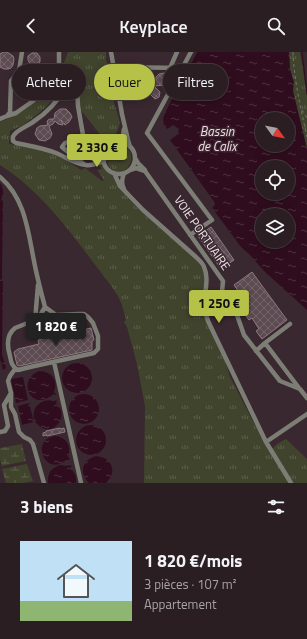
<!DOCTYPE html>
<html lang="fr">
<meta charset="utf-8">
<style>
:root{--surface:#2b1e23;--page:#372b30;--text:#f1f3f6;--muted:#a6a2a6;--line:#473c41;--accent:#b6c148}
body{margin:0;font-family:"Titillium Web",sans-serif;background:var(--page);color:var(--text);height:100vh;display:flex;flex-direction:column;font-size:15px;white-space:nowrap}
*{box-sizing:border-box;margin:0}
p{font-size:13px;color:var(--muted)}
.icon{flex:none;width:22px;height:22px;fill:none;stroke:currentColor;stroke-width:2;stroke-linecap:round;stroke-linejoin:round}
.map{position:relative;height:431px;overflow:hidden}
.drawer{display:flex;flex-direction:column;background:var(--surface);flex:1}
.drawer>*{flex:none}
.banner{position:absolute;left:12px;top:12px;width:283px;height:36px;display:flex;gap:8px}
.needle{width:26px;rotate:123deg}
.tools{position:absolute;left:255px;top:60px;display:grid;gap:8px}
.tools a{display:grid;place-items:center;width:40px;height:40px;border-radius:50%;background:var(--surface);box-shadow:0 2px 10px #0003,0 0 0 1px var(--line);font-size:20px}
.price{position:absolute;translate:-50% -34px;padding:0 9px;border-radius:4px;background:var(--accent);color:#111;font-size:13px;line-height:26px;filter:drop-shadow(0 1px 2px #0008)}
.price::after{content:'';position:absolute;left:50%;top:24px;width:12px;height:9px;margin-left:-6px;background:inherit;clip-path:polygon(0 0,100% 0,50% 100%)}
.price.active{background:#222;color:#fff}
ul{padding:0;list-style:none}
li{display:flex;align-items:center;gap:12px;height:100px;padding:0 20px}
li+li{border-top:1px solid var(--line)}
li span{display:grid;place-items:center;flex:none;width:112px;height:80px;border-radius:0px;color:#555}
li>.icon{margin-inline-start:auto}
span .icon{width:48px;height:48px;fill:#fffc;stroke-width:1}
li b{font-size:17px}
h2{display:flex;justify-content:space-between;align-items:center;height:48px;padding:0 20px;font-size:17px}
.pill{padding:0 14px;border-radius:18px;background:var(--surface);box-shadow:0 2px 10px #0003,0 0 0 1px var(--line);font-size:14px;line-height:36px}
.pill.active{background:var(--accent);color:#111}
header{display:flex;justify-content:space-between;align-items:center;height:52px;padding:0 20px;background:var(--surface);font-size:18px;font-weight:600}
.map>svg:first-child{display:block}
.grass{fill:url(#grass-tufts)}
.wetland{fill:url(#wetland-marsh)}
.water{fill:url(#water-ripples);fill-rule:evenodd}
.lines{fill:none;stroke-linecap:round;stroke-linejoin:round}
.stream{stroke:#300d1e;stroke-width:1}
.building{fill:url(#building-cross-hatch);stroke:#8c7880}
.path{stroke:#7d6e74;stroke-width:1;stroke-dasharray:3 3;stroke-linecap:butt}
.minor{stroke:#7c7d75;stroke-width:4.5}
.labels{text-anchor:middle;stroke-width:3;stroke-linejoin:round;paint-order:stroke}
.street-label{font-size:12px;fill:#f2e7eb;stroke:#39282f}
.water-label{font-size:13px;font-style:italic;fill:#f7d9e5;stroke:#39282f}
</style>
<header><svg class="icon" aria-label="back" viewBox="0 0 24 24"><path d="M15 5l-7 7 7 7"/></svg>Keyplace<svg class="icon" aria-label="search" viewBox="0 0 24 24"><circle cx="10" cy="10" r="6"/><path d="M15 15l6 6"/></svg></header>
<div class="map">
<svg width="307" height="431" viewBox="0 0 307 431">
<defs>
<pattern id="grass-tufts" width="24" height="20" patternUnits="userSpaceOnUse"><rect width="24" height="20" fill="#41442c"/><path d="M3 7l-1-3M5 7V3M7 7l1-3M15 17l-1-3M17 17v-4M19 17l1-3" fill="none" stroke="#5d5f4b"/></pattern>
<pattern id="wetland-marsh" width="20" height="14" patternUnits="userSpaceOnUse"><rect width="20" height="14" fill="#41442c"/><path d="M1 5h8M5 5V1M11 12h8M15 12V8" fill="none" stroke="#5d5f4b"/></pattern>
<pattern id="water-ripples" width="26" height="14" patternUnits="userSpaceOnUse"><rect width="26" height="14" fill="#300d1e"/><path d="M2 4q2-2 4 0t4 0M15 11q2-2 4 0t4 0" fill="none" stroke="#4e303f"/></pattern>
<pattern id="building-cross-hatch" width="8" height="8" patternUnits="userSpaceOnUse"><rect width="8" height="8" fill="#5d4b52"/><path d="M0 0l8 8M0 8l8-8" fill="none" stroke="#75656b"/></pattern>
</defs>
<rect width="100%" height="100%" fill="#39282f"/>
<path class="grass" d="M68,0h38v7l5,19 3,24 6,21 -3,9 -4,5 -7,5 -26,-33 -1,-28 -12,-1 -5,9 -17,19 -20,16 -15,7 -1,13c15,3 30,5 44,10 10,4 19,10 28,16l4,-2 17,13 2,-1 -7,-10 5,-1 -3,-4c10,1 18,20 24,27 20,25 48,45 71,65 18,21 8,27 9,49l21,51 6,20 39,75 8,-8 9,-5 21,20v24h-163l1,-77 -8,-42 -10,-37 -3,-5 2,-2 -4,-15 -4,-9 -6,-9c-34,-44 -65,-92 -112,-122v-43c34,-12 57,-36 68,-70z
M289,0h11l7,44v53l-14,-58v-7l-3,-15z
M118,93c25,1 10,37 -6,24 -10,-8 -3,-20 6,-24z"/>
<path class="wetland" d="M22,392l4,17 -24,5 -2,-7v-11z
M27,412l6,17 -9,2h-18l-4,-14z"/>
<path class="water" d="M197,0h92l1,17 4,13 -1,9 14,58v161l-42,-38 -16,-18 -8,-7 -29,-39 2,-2 1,-3 -45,-63 7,-5 2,-6 -6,-4 -6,4 -3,-4 -1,-6 2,-6 7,-14 6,-15 12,-21 2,-1zM262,67h26v26h-26zM262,115h26v26h-26zM262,163h26v26h-26z
M0,131c4,6 4,11 1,17l2,1 -1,78 -2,1z
M0,229h3l-1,73 4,14 -3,2 -3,-11z
M62 326a15 15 0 1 1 30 0a15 15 0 1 1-30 0Z
M40,319c13,1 18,10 14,21l2,2 -1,1 -1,-1c-3,2 -7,5 -11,6 -18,2 -22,-24 -3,-29z
M23,325l5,23 -12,3 -5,-24z
M69 357a15 15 0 1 1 30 0a15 15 0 1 1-30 0Z
M47,348l6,1h2l1,-1 1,1 -1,2c16,15 -6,36 -19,21 -3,-3 -4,-8 -3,-12 1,-7 7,-10 13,-12z
M29,351l5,19 -12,3 -4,-19z
M76 388a15 15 0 1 1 30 0a15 15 0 1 1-30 0Z
M55,384c12,1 17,11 13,21l2,2 -1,1h-3c-20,18 -37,-20 -11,-24z
M96,404c16,1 22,16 10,27h-17c-11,-10 -6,-24 7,-27z
M61,413l6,1 1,-1 2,1v-1l2,1 -2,2c5,4 7,9 6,15h-28c-1,-10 4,-16 13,-18z"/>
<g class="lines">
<path class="stream" d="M302,0l5,42"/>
</g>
<path class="building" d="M3,0h4l6,4 1,3 -1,6 -2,3 -3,1h-4l-4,-2v-13z
M32,1h5l3,4v5l-5,5 -5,-3 -2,-4v-4z
M35,16l5,4v4l-2,3h-4l-4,-2v-3l1,-4z
M141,21h5l2,3 -1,5h4l4,2 1,-6 3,-3 5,-1 4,2 1,2v5l-3,3 -12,1 6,6 -1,5 -4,2 -5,-5 -3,2 -2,-2 3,-3 -3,-4 1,-5 -6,-1 -2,-5z
M60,57h6l4,4 2,4 -3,5 -4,3 -4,-5 2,5 -5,-1 -3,-3 -2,3 -4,2 3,8 -2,4 -5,3 -6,-1 -4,-6 2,-6 3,-2 8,-1 -1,-3 1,-2 2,-1h4l1,-6z
M211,175l23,33 -13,9 -23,-33z
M252,220l35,48 -25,19 -6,-8 3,-2 -7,-11 -3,2 -7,-9 7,-5 -15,-21z
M91,276l3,12 -2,1v9l-73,16 -2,-1 -3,-13 4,-3 21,-5 -1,-4z
M60,376v1l4,-1 1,4 -18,4 -1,-1 -3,1v-3l3,-1v-1z"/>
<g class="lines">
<path class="path" d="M293,0c1,29 8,57 14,85
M189,12l12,6
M302,58l5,8"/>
<path class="minor" d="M111,0l11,62 6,26 2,7
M113,15l70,1
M170,16l7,-16
M7,64l9,-3 17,-12 18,-18 8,-15v-16
M0,67l7,-3 3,-4 1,-31 8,-10 3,-19
M103 106a16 16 0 1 1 32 0a16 16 0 1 1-32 0Z
M118,91l5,-8 1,-6
M74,105l-12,-10 3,-4 11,-4 4,2 2,7
M135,106l3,5 7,7v1l78,110 -1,11 15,23 7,20 36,46 20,8 7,9
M104,109c-6,2 -12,5 -18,4 -11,-1 -20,-8 -30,-12 -13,-5 -26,-7 -40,-10l-3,-2c0,-3 -1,-4 1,-6 3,-5 14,-9 19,-13 17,-11 25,-23 37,-39h3l3,1 1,3 1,19 5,29 5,4 22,7
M84,112l-10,-7v-3l6,-7 2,1 6,8 11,6
M130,118l6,-2 9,3
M114,121l6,13 23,24 53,47c3,3 7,6 8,10 6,13 -1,27 1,42 0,4 2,8 3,12l58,121 25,41
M0,125c25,21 28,54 34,84 3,16 7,31 11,46l11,8 22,-1h6l4,3 5,6 5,13v13l-4,4 -64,14 -12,3c-6,-3 -7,-8 -8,-14 -3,-10 -4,-21 5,-28l23,-9 7,-12
M124,137c-3,-6 -2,-10 0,-16
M190,183l22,-15 -65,-87 44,-81
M35,269l3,-36
M290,272l-25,19 34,45
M256,299l9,-8
M54,310l27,121
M15,317l-5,7 -2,5 3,12v14l4,7 4,18 5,5 6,3 3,4 11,39
M0,380l5,-1 3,-5 -4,-21 7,-12
M266,390l41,-28"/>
</g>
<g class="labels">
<g class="street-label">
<text transform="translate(202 181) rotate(55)" y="4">VOIE PORTUAIRE</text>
</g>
<g class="water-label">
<text x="217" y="84">Bassin<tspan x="217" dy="15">de Calix</tspan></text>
</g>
</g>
</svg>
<div class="tools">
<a><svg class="needle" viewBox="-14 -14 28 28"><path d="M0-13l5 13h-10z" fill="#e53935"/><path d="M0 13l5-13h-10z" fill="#a6a2a6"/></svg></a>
<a><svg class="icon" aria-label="locate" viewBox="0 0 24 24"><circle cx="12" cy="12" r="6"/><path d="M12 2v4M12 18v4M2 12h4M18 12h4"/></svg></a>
<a><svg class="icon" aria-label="layers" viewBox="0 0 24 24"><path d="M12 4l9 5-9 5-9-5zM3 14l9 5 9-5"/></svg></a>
</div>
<b class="price" style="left:97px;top:116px">2 330 €</b>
<b class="price" style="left:219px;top:272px">1 250 €</b>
<b class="price active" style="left:56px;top:295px">1 820 €</b>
<div class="banner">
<a class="pill">Acheter</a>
<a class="pill active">Louer</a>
<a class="pill">Filtres</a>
</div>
</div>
<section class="drawer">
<h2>3 biens<svg class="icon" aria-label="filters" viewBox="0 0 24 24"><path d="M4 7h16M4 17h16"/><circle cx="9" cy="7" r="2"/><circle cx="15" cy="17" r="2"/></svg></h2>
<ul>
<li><span style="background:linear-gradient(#bfe0f5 75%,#8fb573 0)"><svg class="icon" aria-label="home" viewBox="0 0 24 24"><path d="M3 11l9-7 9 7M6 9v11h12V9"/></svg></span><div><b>1 820 €/mois</b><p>3 pièces · 107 m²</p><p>Appartement</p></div></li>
</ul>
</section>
